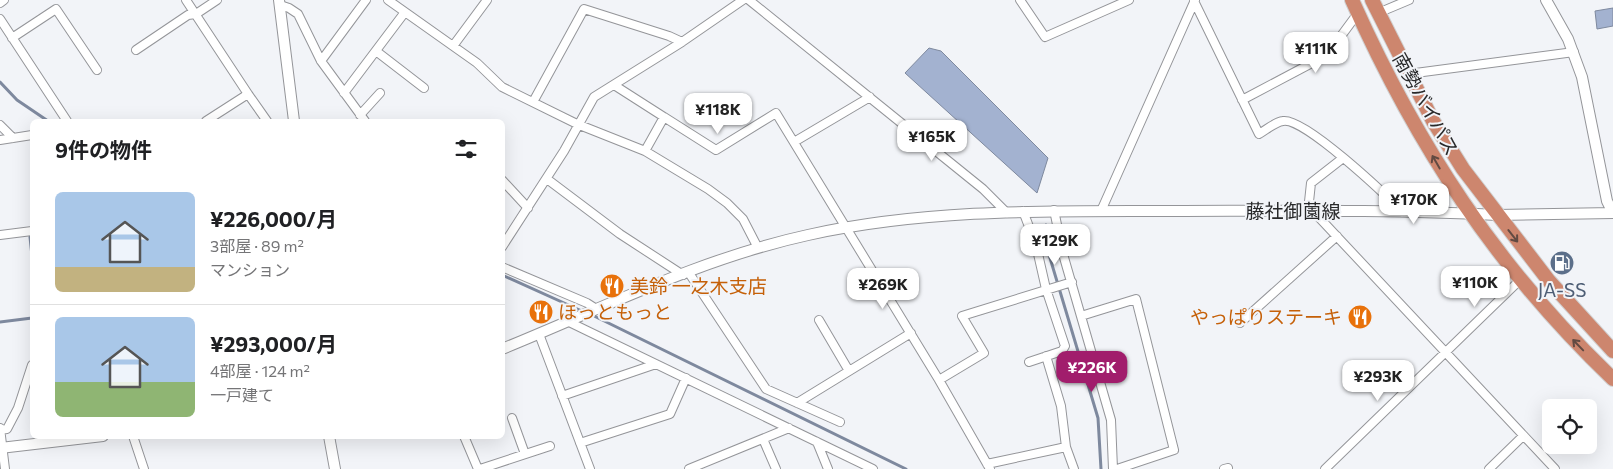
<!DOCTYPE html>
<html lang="ja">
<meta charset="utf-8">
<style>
:root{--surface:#fff;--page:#f6f6f6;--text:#202124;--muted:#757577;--line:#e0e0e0;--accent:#a11d6c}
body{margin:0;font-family:Commissioner,"Noto Sans JP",sans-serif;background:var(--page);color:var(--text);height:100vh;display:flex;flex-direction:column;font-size:19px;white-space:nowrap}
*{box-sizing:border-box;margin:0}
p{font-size:16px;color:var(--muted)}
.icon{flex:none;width:28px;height:28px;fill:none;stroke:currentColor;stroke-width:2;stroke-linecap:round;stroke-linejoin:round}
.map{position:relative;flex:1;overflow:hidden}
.panel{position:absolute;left:30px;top:119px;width:475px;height:320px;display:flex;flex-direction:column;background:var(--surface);border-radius:8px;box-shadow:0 5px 20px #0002}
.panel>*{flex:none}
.tools{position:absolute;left:1542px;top:399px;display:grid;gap:10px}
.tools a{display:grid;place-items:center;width:55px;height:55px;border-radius:8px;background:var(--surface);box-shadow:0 5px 20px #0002;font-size:25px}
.price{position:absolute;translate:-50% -42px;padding:0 11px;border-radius:10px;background:#fff;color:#222;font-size:16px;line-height:32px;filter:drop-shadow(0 1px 2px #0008)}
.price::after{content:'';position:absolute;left:50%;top:30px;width:15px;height:11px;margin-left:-8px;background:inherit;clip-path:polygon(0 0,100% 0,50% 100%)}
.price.current{background:var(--accent);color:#fff}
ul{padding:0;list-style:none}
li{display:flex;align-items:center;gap:15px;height:125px;padding:0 25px}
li+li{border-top:1px solid var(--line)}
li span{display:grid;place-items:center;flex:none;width:140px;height:100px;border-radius:8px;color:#555}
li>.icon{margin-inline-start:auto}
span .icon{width:60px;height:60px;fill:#fffc;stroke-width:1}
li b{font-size:21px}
h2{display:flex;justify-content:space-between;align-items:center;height:60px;padding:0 25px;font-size:21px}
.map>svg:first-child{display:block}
.water{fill:#a3b2d0;stroke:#7e899e}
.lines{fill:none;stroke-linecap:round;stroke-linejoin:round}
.stream{stroke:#7e899e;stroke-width:3}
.street-casing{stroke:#949599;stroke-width:10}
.secondary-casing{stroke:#949599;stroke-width:12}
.highway-casing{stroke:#d0d0d0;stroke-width:16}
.street{stroke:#fff;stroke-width:8}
.secondary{stroke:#fff;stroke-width:10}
.highway{stroke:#cd866e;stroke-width:14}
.oneway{stroke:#624a42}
.labels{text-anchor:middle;stroke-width:4;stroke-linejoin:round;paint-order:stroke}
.street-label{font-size:19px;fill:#28292a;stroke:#f2f4f8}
.food-label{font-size:19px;fill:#c56008;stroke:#f2f4f8;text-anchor:start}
.service-label{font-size:19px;fill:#4e5e75;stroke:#f2f4f8}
</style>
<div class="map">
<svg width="1613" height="469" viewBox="0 0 1613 469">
<rect width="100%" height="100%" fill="#f2f4f8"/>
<path class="water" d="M1613,8v18l-16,3 -2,-18z
M929,48l12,3 107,107 -11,35 -132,-120z"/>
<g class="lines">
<path class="stream" d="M0,82l17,18 31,21
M1046,225l-2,13 54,180 3,51
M30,237l2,19
M502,275l82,37
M590,314l316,155
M0,322l32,-4"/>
<defs>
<path id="street" d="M186,0l62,94 -42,27
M388,0l89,63 25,24 75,37 68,27 63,38 19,14 16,16 15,29
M749,0l234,189 24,24
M1020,0l25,37 84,-37
M1194,1l65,133c7,-4 16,-12 24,-13 21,-4 103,74 119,91
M0,3l4,-3
M280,5l9,3 9,6 23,47 44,60
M1378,13l31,-13
M0,19l67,102
M12,38l44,-29 41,61
M453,46l34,-46
M136,50l52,-35 8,-1 21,-14
M376,51l48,37
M321,61l45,-61
M1408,74l166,-22
M614,85l50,32
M344,93l61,-81
M248,94l19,27
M1242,100l85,-45 31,-42
M533,102l51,-93 85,27 13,6
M360,115l20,-22
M0,125l13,13
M0,140l32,-5
M794,142l76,-45
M645,151l19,-34 52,33 60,-37 163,267 51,89
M547,179l73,55 63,41
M502,180l26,28
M1054,210l9,44 48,166 2,49
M1023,211l13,34 10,44 19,57 -3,5 -33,11
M1101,211l94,-211
M1308,211l3,-28 32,-25
M1313,211l242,258
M0,235l32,-4
M502,247l62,-96 30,-54 88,-55 61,-42
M502,267l85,36 11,7
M689,273l77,116 74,33
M1081,316l55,-17 38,151 -57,19
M819,320l30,51
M569,322l304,147
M1240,323l97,-87
M539,334l51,135
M1046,356l15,50 5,41 8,22
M939,380l45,-27 -22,-37 110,-34
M562,396l94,-32
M797,403l114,-70
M512,418l13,36
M0,428l5,41
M0,430l7,-1 11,-21 14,-43
M133,436l11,33
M464,436l14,33
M763,439l13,30
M817,442l11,27
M580,443l90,-29 16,-36
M987,464l79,-17
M480,469l70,-23
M689,469l100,-41
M1224,469l4,-1
M1325,469l195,-189
M1489,469l34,-33"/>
<path id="secondary" d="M279,0l15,121
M502,349c101,-41 200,-91 306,-114 117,-26 238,-24 356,-24 111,0 222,-2 333,4l116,-2 -6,-12 -25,-124 -14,-38 -22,-39
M329,436l6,33
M0,448l103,-12"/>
<path id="highway" d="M1352,0c65,146 145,268 261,379
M1372,0l61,121 30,48 86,112 64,70"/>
</defs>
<use href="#street" class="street-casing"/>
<use href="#secondary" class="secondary-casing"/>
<use href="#highway" class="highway-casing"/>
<use href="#street" class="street"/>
<use href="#secondary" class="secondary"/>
<use href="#highway" class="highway"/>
</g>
<defs><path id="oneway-shaft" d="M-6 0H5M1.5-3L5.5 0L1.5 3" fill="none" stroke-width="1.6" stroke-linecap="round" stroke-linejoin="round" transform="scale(1.25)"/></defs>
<g class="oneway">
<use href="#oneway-shaft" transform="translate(1436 162) rotate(-120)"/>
<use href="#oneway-shaft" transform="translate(1513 236) rotate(52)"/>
<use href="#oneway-shaft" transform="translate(1578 345) rotate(-134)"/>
</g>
<defs>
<symbol id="fuel-disc" viewBox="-11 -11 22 22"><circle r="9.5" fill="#5c6f8a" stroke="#f2f4f8"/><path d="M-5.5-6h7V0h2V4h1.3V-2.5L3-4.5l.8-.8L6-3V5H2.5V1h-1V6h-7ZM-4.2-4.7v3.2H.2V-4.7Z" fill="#fff"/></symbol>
<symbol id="restaurant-disc" viewBox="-11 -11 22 22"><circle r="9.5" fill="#e8710a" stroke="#f2f4f8"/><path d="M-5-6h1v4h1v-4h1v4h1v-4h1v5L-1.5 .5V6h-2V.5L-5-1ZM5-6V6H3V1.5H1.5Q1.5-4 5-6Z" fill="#fff"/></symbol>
</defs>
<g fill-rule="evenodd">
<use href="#fuel-disc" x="1548" y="249" width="28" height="28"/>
<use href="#restaurant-disc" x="598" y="272" width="28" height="28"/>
<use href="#restaurant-disc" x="527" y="298" width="28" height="28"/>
<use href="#restaurant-disc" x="1346" y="303" width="28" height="28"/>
</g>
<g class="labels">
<g class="street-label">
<text transform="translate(1426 104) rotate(61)" y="7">南勢バイパス</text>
<text x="1293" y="218">藤社御薗線</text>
</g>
<g class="food-label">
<text x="630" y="293">美鈴 一之木支店</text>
<text x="558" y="319">ほっともっと</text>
<text x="1342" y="324" text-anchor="end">やっぱりステーキ</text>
</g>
<g class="service-label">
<text x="1562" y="297">JA-SS</text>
</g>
</g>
</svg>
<div class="tools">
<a><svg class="icon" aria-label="locate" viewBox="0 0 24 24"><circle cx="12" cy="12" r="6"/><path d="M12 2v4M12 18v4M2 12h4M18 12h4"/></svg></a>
</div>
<b class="price" style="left:1316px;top:74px">¥111K</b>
<b class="price" style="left:718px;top:135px">¥118K</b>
<b class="price" style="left:932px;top:162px">¥165K</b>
<b class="price" style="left:1414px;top:225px">¥170K</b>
<b class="price" style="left:1055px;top:266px">¥129K</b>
<b class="price" style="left:1475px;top:308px">¥110K</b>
<b class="price" style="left:883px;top:310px">¥269K</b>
<b class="price current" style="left:1092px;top:393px">¥226K</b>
<b class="price" style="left:1378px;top:402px">¥293K</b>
<section class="panel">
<h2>9件の物件<svg class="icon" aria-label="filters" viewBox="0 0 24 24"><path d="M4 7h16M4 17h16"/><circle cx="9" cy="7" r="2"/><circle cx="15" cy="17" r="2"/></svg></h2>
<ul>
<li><span style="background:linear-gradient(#a9c7e8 75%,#c2b280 0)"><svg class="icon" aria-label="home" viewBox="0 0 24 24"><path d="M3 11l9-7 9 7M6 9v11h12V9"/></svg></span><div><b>¥226,000/月</b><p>3部屋 · 89 m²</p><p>マンション</p></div></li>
<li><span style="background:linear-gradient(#a9c7e8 65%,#8fb573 0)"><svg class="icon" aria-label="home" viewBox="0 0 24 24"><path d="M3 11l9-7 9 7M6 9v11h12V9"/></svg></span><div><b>¥293,000/月</b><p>4部屋 · 124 m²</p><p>一戸建て</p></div></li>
</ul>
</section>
</div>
